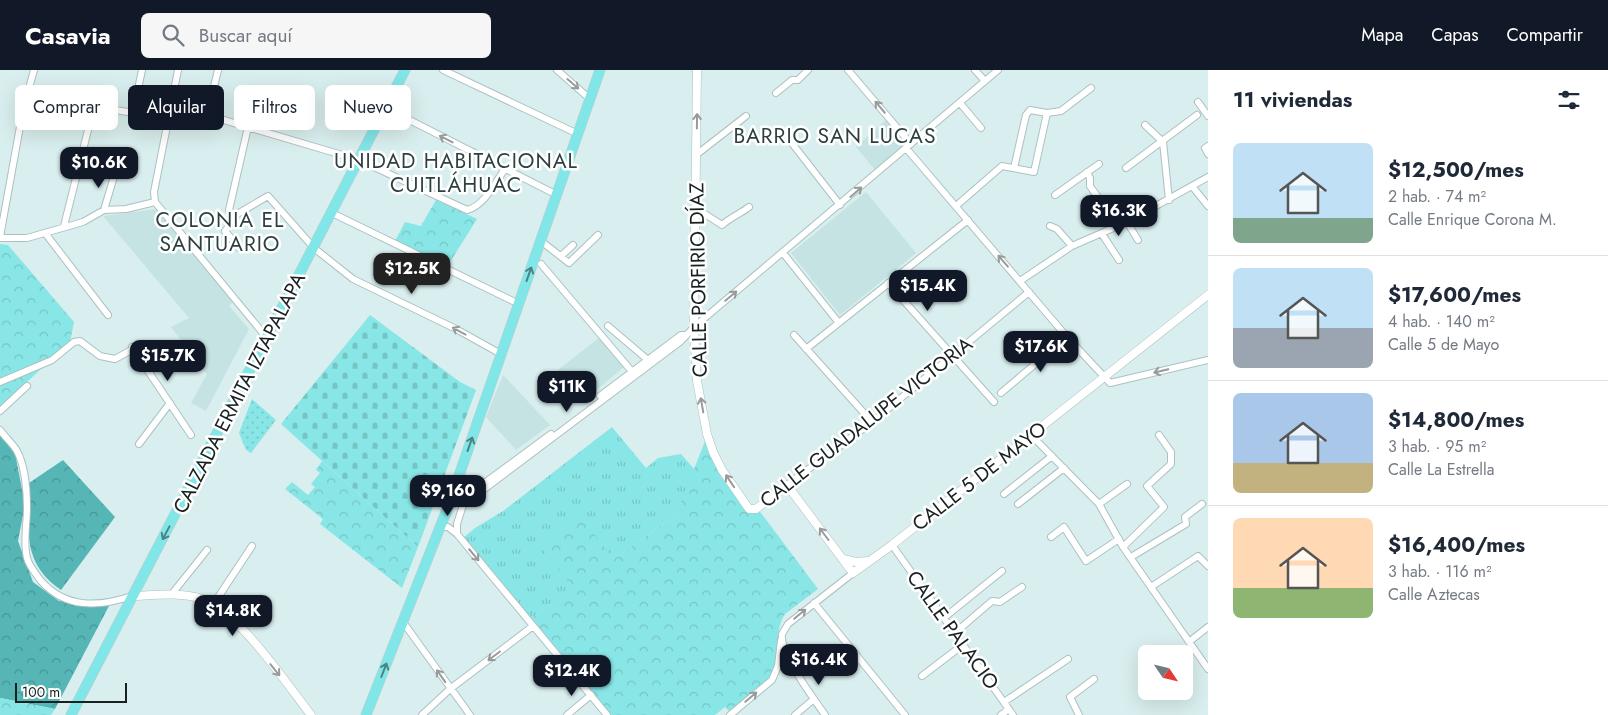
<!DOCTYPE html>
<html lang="es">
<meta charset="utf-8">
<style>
:root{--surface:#fff;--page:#f6f6f7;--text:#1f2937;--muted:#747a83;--line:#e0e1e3;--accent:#111827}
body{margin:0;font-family:Jost,sans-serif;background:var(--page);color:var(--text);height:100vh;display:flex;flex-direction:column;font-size:19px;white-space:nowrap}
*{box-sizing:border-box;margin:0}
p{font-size:16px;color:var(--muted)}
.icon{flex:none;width:28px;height:28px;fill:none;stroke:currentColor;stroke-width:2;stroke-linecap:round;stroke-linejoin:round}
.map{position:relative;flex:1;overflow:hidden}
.details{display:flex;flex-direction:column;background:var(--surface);width:400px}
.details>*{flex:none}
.hud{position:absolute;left:15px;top:15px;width:475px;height:45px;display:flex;gap:10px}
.needle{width:32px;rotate:125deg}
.fabs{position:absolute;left:1138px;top:575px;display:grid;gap:10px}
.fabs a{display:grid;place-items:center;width:55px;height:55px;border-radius:8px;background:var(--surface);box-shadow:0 5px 20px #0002;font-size:25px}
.scale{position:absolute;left:15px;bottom:12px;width:112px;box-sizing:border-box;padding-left:5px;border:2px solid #182020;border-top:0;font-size:14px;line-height:18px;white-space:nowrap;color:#182020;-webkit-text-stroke:4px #fff;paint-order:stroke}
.price{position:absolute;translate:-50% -42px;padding:0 11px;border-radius:10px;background:var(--accent);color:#fff;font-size:16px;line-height:32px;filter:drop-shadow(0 1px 2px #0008)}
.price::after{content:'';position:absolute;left:50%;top:30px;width:15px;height:11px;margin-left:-8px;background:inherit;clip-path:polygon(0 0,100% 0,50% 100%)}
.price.active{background:#222;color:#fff}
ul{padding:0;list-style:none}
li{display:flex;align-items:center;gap:15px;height:125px;padding:0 25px}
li+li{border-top:1px solid var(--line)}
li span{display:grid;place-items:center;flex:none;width:140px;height:100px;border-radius:8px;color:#555}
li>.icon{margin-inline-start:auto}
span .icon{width:60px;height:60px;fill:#fffc;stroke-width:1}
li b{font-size:21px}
h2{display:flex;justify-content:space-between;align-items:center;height:60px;padding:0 25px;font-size:21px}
.tag{padding:0 18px;border-radius:8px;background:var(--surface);box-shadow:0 5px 20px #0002;font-size:18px;line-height:45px}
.tag.active{background:var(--accent);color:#fff}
header{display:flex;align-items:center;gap:30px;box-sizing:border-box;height:70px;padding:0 25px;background:var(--accent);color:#fff}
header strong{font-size:24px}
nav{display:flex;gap:28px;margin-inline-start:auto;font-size:18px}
.search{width:350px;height:45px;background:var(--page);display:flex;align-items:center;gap:12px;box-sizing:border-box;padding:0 18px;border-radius:8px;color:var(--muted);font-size:19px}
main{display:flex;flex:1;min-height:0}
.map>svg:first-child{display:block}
.built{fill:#c4e3e2}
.grass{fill:url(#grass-tufts)}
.forest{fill:url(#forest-crowns)}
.cemetery{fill:url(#cemetery-stones)}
.park{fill:url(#park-crowns)}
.garden{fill:url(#garden-dots)}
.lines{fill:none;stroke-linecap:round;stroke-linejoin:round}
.minor-casing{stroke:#acc1c0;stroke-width:8}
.tertiary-casing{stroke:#acc1c0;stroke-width:9}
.primary-casing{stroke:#c8c9c9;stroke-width:11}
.minor{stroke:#fff;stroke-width:6}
.tertiary{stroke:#fff;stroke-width:8}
.primary{stroke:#81e6e7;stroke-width:10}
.oneway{stroke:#979b9b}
.oneway2{stroke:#4c8384}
.labels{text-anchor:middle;stroke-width:5;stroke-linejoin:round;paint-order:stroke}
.street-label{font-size:20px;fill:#182020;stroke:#fff}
.neighbourhood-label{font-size:21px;letter-spacing:1px;fill:#2e3f3f;stroke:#fff}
</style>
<header>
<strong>Casavia</strong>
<div class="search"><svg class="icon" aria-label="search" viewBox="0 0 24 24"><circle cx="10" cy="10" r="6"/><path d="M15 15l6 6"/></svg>Buscar aquí</div>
<nav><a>Mapa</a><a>Capas</a><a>Compartir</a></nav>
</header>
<main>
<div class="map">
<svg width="1208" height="645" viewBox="0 0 1208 645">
<defs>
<pattern id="grass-tufts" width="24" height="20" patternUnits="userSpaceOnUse" patternTransform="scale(1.25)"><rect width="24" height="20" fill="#89e6e6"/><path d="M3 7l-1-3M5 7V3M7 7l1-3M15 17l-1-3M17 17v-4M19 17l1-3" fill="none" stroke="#76c5c5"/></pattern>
<pattern id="forest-crowns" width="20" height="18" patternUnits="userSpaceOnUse" patternTransform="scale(1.25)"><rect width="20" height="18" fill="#56b6b6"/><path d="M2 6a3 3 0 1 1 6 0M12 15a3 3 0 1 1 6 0" fill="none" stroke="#469494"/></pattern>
<pattern id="cemetery-stones" width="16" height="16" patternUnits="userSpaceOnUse" patternTransform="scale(1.25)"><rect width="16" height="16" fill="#89e6e6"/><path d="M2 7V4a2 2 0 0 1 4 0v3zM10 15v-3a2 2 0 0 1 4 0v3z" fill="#76c5c5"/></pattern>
<pattern id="park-crowns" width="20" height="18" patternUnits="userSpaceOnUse" patternTransform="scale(1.25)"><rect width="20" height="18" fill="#89e6e6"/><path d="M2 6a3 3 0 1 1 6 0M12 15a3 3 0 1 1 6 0" fill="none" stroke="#76c5c5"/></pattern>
<pattern id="garden-dots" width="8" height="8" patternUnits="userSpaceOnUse" patternTransform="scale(1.25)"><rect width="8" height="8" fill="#89e6e6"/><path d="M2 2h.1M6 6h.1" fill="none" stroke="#76c5c5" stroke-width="1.8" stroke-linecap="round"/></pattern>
</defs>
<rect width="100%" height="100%" fill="#d9eeee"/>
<path class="built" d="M886,50l21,24 -31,27 -20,-24z
M866,122l50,61 -76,62 -49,-62z
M157,139l76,93 -4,4 20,23 -43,82 -15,-8 16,-29 -36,-47 18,-9 -86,-102z
M600,267l24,30 -41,34 -25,-31z
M503,305l47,50 -34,25 -30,-33z"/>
<path class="grass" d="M612,357l34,41 12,-10 23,-4 14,16 -19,45 -146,104 -67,-81 12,-10 28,-17z"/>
<path class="forest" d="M0,362l14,16 11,57 -7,36 15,41 26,19 51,3 -55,105 -55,-11z
M63,390l52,57 -54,73c-42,-29 -31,-63 -32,-107z"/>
<path class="cemetery" d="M370,245l90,67 16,8 -58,157 -137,-123z"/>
<path class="park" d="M436,130l41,19 -30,48 -53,-24 11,-21 16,4z
M0,174l8,1 66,77 -4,20 -70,65z
M707,366l41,76 10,-3 60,80 -33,25c-14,21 1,44 -13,63 -8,12 -30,26 -41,36l-6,-6 -10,8h-104l-81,-96 43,-31 -33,-42 41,-29 33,42 62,-44z
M322,391l96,86 -16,41 -82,-64 3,-5 -38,-30 7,-7 16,13 7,-8 -4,-3 9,-11 -4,-3z
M0,628l55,11 -4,6h-51z"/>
<path class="garden" d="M252,329l24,21 -25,33 -5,-3 -7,-17z"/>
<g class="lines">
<defs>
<path id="minor" d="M443,0l135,64
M557,0l33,29
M848,0l63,74
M975,0l10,11
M776,23l16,-13h6l10,-10
M1198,32l10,14
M960,33l21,25
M386,38l171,87
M23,40l16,3 35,-10 95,16
M133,43l9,-43
M170,43l37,2 152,45 108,50c17,-4 28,-27 38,-41
M207,45l11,-45
M1145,55l18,17 6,58
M791,72l49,63
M1208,76l-3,2 3,6
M906,78l161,189 43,46 98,-23
M696,85l50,-39
M1014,98l12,-53 4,-5 17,3
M1126,98l71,-53
M1087,102l3,6v8l28,40
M1192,116l16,20
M1055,125l44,-31
M155,132l112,136
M155,132l-1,-10 24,-122
M956,136l46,-40 32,6 13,-59 14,-2 30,-23
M697,139l25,16c9,-8 18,-11 27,-18
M104,140l11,-37
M332,143l187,91
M234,146l-5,-6 19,-83
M1127,152l11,18
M64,156l30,-120
M1050,156l7,3 15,17
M45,163l63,82
M1102,164l17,26
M0,167l23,-127 11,-40
M0,168h27l56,-16 21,-12 22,-1 29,-7
M541,171l28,22 29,-28
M239,178l-14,-17 6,-7 3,-8 34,-20 46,52 39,31 103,50 45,25
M783,183l56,70
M561,186l12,-11
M541,194l93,110
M1020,211l52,-35 55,-24 81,-45
M888,213l106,119
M608,256l40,34
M794,265l78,87
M132,277l59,88
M806,279l162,-129
M0,312l52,-22 22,-18 6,-1 20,15 15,3 20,-11
M1001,323l66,-56
M600,326l81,-61h4
M0,341l27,-25
M0,360c5,7 13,14 17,21 8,15 10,41 10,57 0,17 -4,33 0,50 2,8 9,16 14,23 25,28 58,26 91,15
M1031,365l68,69 24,43 85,122
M139,374l31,-41
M787,415l85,-63 157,-130
M1004,424l48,-38
M1018,434l46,-36
M1099,434l28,-20
M448,437l12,-6 91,-67
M440,457h8l9,7 150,181
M457,464v-10l6,-19 218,-164 13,-14 304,-257
M1051,467l13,-10 22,34 33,-22
M892,475l121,170
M1123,477l41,-40 -17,-21 24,-22v-12l-12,-17
M1131,487l55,-33 -1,-7 17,-13
M1151,517l47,-31 10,10
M171,525l36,-45
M814,533l91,112
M213,535l39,-59
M945,547l57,-46
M403,552l67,93
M956,562l36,-31 8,1 22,-15
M1190,571l18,-14
M922,606l42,-32
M1004,632l64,-43
M422,645l28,-26 83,-63
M567,645l24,-20
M730,645l42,-35 6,-14 3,-26
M795,645l19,-16
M825,645c-11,-16 -46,-62 -43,-81l6,-10 65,-51
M1001,645l8,-6
M1079,645l-9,-18 24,-18"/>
<path id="tertiary" d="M697,0l-3,257 3,54 10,53 6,18 9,18 27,39h7l31,-24 66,88 39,-28 316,-250
M843,489l13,3 12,-1
M133,526c23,-1 47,-4 69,3 37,13 84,84 109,116"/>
<path id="primary" d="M71,645l334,-645
M366,645l82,-208 152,-437"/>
</defs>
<use href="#minor" class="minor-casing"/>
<use href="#tertiary" class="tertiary-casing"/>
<use href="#primary" class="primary-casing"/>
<use href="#minor" class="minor"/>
<use href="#tertiary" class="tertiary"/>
<use href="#primary" class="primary"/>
</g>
<defs><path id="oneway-shaft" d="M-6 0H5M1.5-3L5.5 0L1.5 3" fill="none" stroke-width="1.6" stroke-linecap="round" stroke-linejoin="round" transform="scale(1.25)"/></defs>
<g class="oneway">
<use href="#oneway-shaft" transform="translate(573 14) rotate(41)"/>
<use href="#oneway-shaft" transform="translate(880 37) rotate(-130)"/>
<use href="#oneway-shaft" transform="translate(697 51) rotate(-89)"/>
<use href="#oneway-shaft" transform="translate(446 69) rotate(-153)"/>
<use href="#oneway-shaft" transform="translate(856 122) rotate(-41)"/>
<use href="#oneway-shaft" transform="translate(1003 191) rotate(-131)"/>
<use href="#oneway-shaft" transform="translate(731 226) rotate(-40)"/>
<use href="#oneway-shaft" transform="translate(459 261) rotate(-152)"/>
<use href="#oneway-shaft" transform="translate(1161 301) rotate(167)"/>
<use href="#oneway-shaft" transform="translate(702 335) rotate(-100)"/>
<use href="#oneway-shaft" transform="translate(730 411) rotate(-124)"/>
<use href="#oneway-shaft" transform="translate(824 464) rotate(-127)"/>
<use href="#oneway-shaft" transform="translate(474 485) rotate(50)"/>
<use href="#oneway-shaft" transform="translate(800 544) rotate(-39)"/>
<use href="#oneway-shaft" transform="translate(494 586) rotate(143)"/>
<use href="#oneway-shaft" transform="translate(275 600) rotate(51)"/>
<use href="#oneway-shaft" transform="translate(441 606) rotate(-125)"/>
<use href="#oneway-shaft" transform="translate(751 627) rotate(-40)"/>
</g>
<g class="oneway2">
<use href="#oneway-shaft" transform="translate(529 204) rotate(-71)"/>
<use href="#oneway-shaft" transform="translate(470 374) rotate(-71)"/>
<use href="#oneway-shaft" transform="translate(166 463) rotate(118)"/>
<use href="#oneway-shaft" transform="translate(384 600) rotate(-69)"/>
</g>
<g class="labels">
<g class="street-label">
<text transform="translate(698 210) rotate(-91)" y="7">CALLE PORFIRIO DÍAZ</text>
<text transform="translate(239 323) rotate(-63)" y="7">CALZADA ERMITA IZTAPALAPA</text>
<text transform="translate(866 352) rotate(-38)" y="7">CALLE GUADALUPE VICTORIA</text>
<text transform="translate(979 406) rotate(-38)" y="7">CALLE 5 DE MAYO</text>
<text transform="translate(953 560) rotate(54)" y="7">CALLE PALACIO</text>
</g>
<g class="neighbourhood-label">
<text x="835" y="73">BARRIO SAN LUCAS</text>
<text x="456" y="98">UNIDAD HABITACIONAL<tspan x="456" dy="24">CUITLÁHUAC</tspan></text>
<text x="220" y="157">COLONIA EL<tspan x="220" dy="24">SANTUARIO</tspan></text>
</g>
</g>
</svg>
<div class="fabs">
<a><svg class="needle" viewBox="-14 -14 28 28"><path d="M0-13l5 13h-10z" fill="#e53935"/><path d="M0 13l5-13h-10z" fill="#747a83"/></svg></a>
</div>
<div class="scale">100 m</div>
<b class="price" style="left:99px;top:119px">$10.6K</b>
<b class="price" style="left:1119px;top:167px">$16.3K</b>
<b class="price active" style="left:412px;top:225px">$12.5K</b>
<b class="price" style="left:928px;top:242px">$15.4K</b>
<b class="price" style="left:1041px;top:303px">$17.6K</b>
<b class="price" style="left:168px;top:312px">$15.7K</b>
<b class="price" style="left:567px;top:343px">$11K</b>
<b class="price" style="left:448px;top:447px">$9,160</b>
<b class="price" style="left:233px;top:567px">$14.8K</b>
<b class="price" style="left:819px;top:616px">$16.4K</b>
<b class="price" style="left:572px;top:627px">$12.4K</b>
<div class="hud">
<a class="tag">Comprar</a>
<a class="tag active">Alquilar</a>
<a class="tag">Filtros</a>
<a class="tag">Nuevo</a>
</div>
</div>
<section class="details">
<h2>11 viviendas<svg class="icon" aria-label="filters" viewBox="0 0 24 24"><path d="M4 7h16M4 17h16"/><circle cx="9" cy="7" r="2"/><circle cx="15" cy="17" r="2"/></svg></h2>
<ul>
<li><span style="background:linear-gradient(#bfe0f5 75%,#7fa58c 0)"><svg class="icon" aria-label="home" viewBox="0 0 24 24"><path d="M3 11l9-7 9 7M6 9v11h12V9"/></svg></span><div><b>$12,500/mes</b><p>2 hab. · 74 m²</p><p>Calle Enrique Corona M.</p></div></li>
<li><span style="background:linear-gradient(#bfe0f5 60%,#9aa5b1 0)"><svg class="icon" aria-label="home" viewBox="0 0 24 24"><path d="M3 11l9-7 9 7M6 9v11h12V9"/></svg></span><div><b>$17,600/mes</b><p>4 hab. · 140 m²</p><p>Calle 5 de Mayo</p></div></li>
<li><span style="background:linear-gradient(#a9c7e8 70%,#c2b280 0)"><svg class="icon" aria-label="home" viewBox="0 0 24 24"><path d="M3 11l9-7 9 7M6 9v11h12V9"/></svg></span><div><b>$14,800/mes</b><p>3 hab. · 95 m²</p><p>Calle La Estrella</p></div></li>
<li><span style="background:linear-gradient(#ffd9b3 70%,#8fb573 0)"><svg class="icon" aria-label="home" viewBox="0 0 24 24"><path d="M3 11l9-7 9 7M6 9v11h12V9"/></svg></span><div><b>$16,400/mes</b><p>3 hab. · 116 m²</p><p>Calle Aztecas</p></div></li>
</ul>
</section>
</main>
